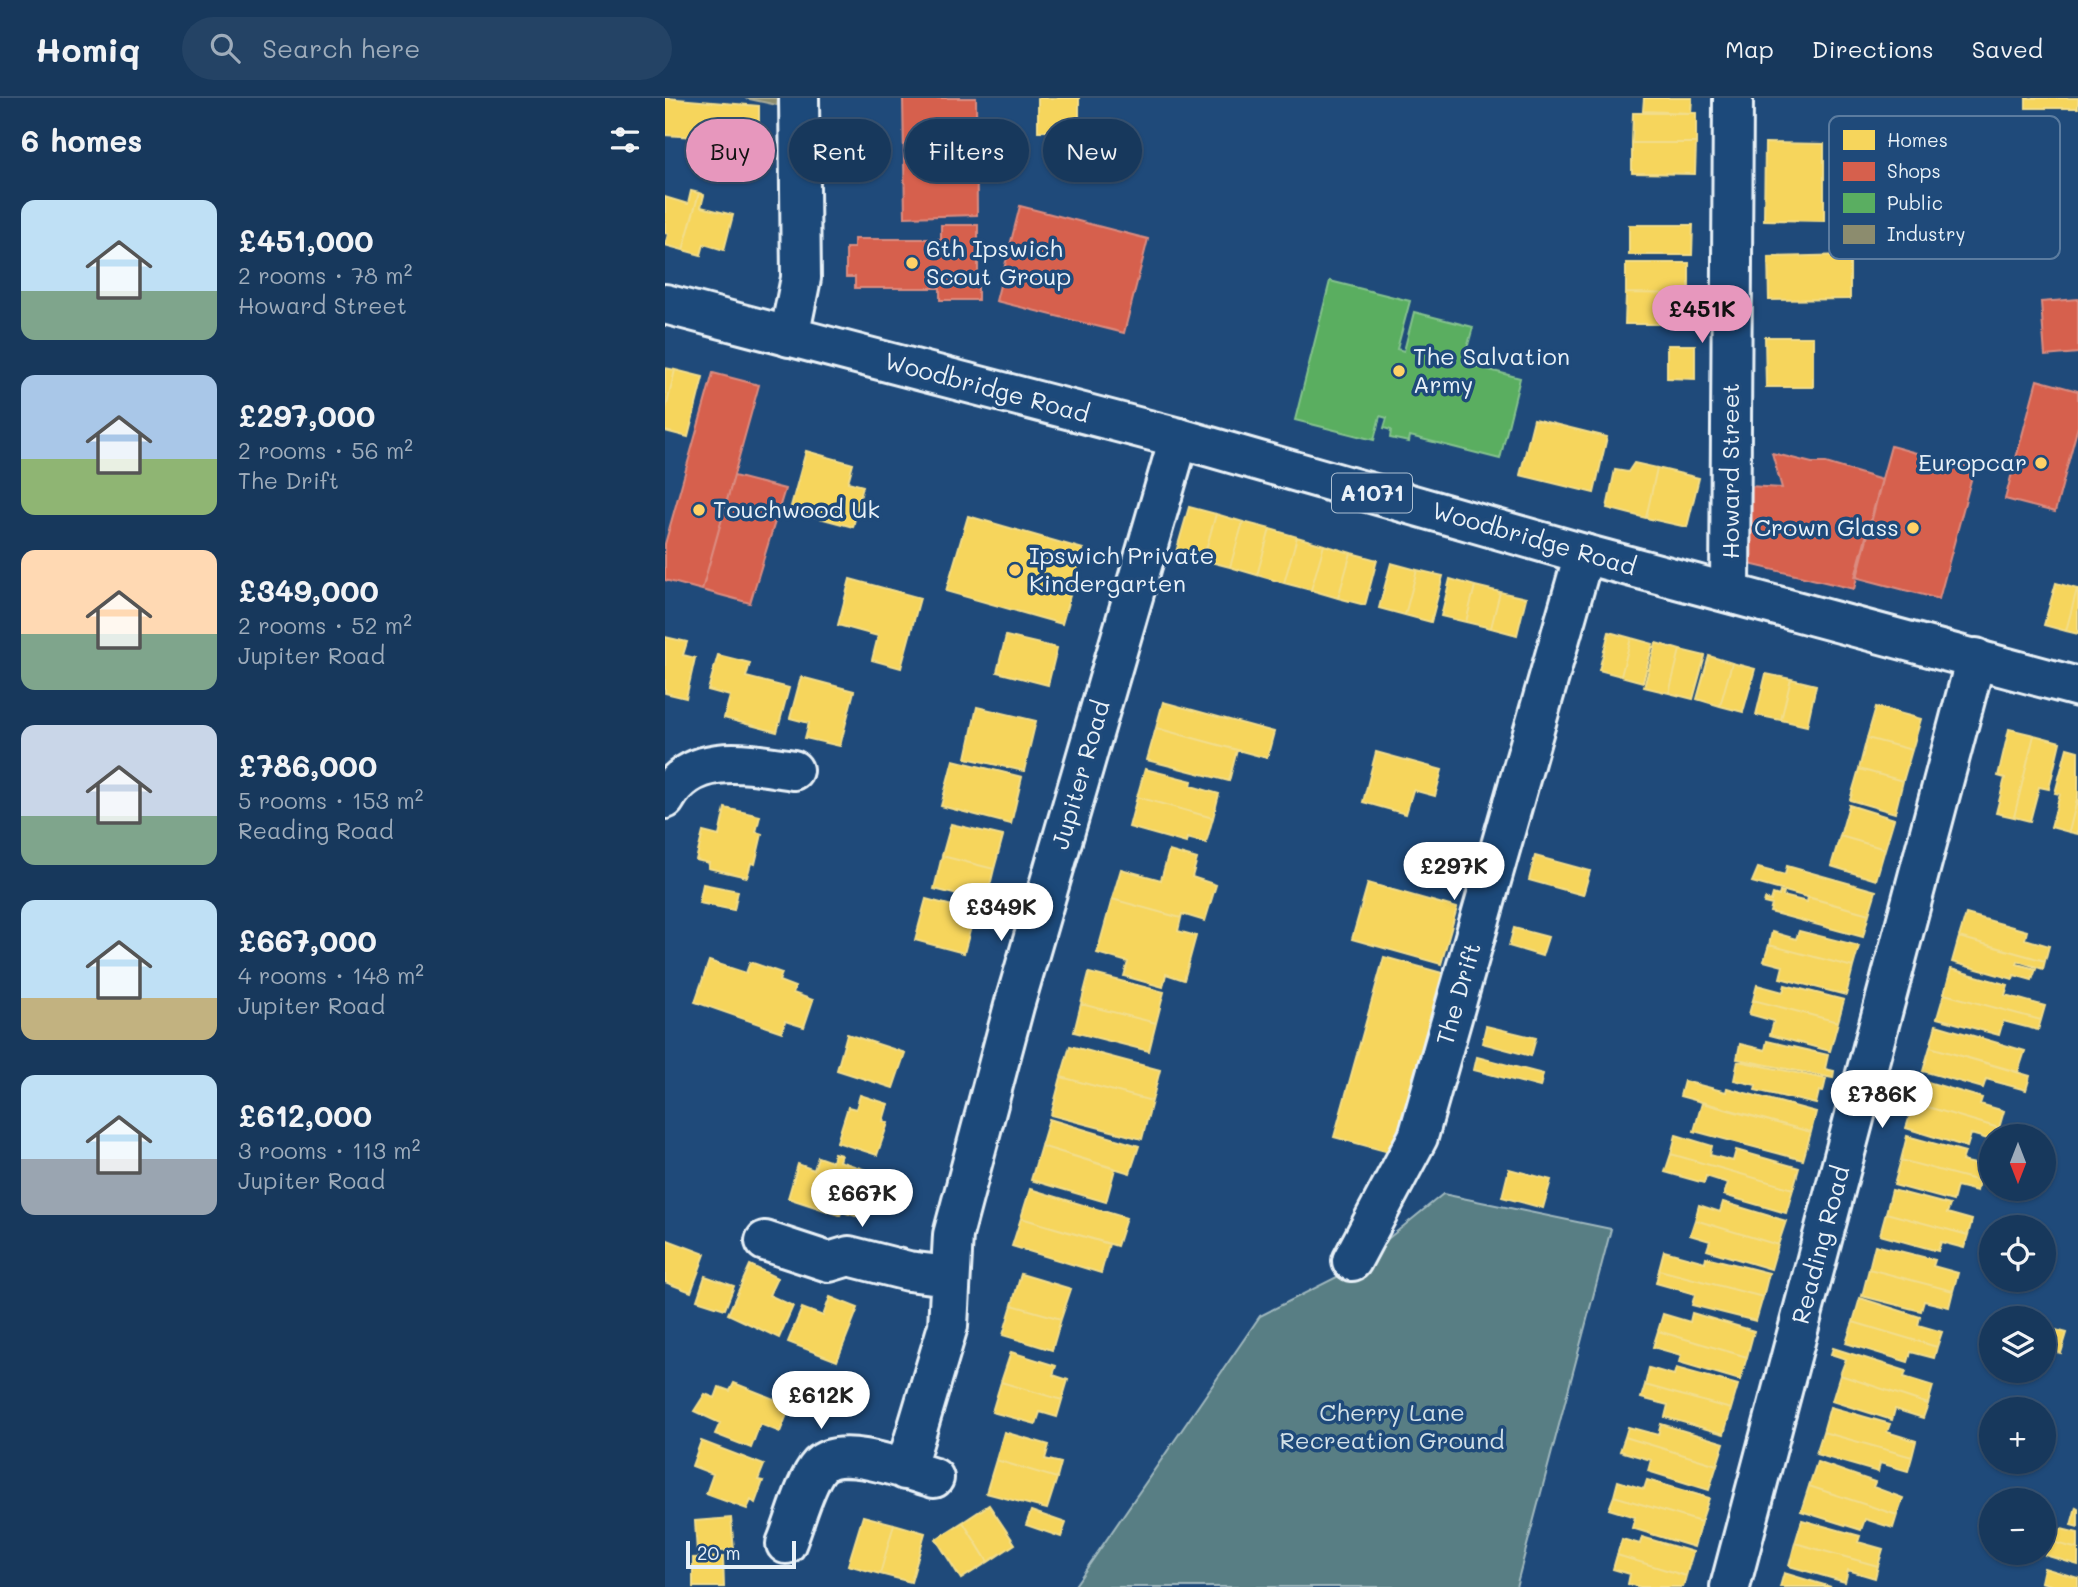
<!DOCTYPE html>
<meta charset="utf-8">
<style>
:root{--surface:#17385c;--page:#244365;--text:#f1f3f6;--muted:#9eacbb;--line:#365272;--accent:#e797bd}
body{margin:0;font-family:Mali,sans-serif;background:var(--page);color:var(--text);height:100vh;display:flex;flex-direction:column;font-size:26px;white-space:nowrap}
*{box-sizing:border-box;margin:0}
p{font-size:23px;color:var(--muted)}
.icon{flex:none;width:38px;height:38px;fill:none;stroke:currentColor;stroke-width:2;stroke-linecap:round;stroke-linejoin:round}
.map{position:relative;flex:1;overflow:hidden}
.side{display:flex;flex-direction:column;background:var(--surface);width:665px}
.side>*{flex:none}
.banner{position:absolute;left:21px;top:21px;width:665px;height:63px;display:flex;gap:14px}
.needle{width:46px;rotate:180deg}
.buttons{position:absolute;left:1314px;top:1026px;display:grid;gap:14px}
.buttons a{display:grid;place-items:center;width:77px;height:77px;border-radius:50%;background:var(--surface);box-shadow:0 2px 5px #0004,0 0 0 2px var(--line);font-size:35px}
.scale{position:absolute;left:21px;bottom:18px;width:110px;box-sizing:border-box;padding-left:7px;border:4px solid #e8f1f8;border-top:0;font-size:19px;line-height:24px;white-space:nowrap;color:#e8f1f8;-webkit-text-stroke:5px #1f4a7a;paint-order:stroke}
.price{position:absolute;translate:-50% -60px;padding:0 16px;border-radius:24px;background:#fff;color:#222;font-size:23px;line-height:46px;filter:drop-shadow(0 2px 4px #0008)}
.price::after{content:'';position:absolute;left:50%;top:42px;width:21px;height:16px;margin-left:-10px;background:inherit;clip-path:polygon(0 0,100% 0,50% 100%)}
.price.active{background:var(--accent);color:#111}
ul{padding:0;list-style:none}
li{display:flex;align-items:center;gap:21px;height:175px;padding:0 21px}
li span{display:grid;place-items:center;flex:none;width:196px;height:140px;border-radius:14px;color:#555}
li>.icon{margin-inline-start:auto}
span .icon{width:84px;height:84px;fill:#fffc;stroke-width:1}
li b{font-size:30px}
h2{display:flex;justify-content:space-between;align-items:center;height:84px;padding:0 21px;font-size:30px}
.pill{padding:0 24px;border-radius:32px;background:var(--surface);box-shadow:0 2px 5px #0004,0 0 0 2px var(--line);font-size:24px;line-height:63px}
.pill.active{background:var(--accent);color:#111}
header{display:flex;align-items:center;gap:42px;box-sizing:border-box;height:98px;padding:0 35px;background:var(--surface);border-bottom:2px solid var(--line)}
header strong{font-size:33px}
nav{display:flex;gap:38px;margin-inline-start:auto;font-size:24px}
.search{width:490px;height:63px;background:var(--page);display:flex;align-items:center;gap:18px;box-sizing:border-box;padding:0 24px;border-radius:38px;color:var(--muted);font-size:26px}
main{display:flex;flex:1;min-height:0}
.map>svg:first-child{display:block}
.green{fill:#587e84;stroke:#a0b8be;stroke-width:2}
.homes{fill:#f6d55c;stroke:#f2dd8b;stroke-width:2}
.shops{fill:#d6604d;stroke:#db8c80;stroke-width:2}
.public{fill:#5aae61;stroke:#85c28e;stroke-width:2}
.industry{fill:#8c8c6e;stroke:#a8aa97;stroke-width:2}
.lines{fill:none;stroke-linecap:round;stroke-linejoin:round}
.street-casing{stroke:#e8f1f8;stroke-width:44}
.primary-casing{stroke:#e8f1f8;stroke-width:44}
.street{stroke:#1f4a7a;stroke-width:38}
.primary{stroke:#1f4a7a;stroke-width:38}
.poi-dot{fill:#ffd166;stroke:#1f4a7a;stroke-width:2.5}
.labels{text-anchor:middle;stroke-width:7;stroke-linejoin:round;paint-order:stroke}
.shield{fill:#1f4a7a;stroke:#acbfd2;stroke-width:2}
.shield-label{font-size:23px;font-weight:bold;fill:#e8f1f8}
.poi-label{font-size:24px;fill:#e8f1f8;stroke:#1f4a7a;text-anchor:start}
.street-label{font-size:24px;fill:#e8f1f8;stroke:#1f4a7a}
.park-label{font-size:24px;fill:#d2e0e7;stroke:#1f4a7a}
.key{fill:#1f4a7a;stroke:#5b7ca0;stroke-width:2}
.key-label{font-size:19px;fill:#e8f1f8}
</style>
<header>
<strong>Homiq</strong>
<div class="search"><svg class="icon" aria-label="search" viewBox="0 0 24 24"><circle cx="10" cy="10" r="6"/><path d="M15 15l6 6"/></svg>Search here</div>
<nav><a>Map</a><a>Directions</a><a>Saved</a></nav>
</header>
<main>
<section class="side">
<h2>6 homes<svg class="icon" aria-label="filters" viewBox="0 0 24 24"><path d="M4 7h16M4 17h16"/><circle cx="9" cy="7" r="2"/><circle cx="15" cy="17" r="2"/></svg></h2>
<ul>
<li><span style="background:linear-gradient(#bfe0f5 65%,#7fa58c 0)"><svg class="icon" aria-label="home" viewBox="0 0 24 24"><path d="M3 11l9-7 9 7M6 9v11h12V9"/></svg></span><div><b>£451,000</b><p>2 rooms · 78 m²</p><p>Howard Street</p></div></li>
<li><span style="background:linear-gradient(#a9c7e8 60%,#8fb573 0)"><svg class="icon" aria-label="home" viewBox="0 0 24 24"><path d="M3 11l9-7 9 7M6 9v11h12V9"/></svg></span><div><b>£297,000</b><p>2 rooms · 56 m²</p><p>The Drift</p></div></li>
<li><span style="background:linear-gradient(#ffd9b3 60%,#7fa58c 0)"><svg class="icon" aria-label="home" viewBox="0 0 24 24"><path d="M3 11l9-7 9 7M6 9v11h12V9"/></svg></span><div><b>£349,000</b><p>2 rooms · 52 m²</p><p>Jupiter Road</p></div></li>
<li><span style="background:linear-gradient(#c9d6e8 65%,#7fa58c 0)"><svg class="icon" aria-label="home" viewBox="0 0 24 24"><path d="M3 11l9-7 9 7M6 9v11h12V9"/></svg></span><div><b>£786,000</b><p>5 rooms · 153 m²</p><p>Reading Road</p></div></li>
<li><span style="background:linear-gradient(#bfe0f5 70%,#c2b280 0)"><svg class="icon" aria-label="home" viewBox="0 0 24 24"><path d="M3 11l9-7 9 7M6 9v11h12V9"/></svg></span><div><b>£667,000</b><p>4 rooms · 148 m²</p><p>Jupiter Road</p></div></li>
<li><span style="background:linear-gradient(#bfe0f5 60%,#9aa5b1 0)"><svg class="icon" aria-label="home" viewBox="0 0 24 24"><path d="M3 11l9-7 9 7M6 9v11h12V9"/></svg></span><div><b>£612,000</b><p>3 rooms · 113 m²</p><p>Jupiter Road</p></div></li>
</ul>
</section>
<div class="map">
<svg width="1413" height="1489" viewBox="0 0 1413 1489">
<rect width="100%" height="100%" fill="#1f4a7a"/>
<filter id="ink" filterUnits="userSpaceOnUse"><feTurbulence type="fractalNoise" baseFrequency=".0143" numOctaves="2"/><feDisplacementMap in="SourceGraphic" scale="14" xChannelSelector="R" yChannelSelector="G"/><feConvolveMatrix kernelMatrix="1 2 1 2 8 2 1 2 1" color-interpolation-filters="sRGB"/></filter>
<g filter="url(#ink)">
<path class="green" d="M778,1096l168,35 -95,358h-442l186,-271 87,-44z"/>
<path class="homes" d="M0,0l94,8v35l-94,-6z
M373,0h41v46h-10v-13h-31z
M979,0h48l-1,15 -48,-2z
M1361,0h52v10h-52z
M968,15h63v30h-64z
M967,45h64l-1,31 -63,-1z
M1100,45l59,1v77l-60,-1z
M26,93l8,2 -16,57 -18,-5 3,-11 -3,-1v-36l23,7z
M34,95l5,2 -3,12 32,8 -9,35 -20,-6 -3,11 -18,-5z
M964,127h64l-1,30h-63z
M1185,157v44l-81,1 -1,-43z
M961,165h63v31l-63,-1z
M961,195l63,1v30h-64z
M1100,239h48v50h-47z
M1002,247h28v34l-28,-1z
M0,270l10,2 -10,43z
M10,272l28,7 -15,60 -23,-6v-18z
M869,321l73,18 -13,56 -74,-18z
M141,353l47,13 -5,18 15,4 -10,41 -63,-17z
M969,365l23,5 -11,50 -39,-10 8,-38 13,2z
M992,370l42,10 -12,49 -41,-9z
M524,409l27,7 -13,46 -27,-8z
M551,416l27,8 -13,45 -27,-7z
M303,418l115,33 -21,75 -116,-33z
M578,424l27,7 -13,46 -27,-8z
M605,431l27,8 -13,46 -27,-8z
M632,439l27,8 -13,45 -27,-7z
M659,447l27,8 -13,45 -27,-8z
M686,455l26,7 -12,45 -27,-7z
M726,465l26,7 -12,45 -26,-7z
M752,472l26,6 -12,46 -26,-7z
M185,481l70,19 -19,70 -29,-8 6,-24 -40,-11z
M785,481l25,7 -9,36 -25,-6z
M1391,485l21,6 -11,42 -22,-6z
M810,488l25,6 -9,36 -25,-6z
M1412,491h1v45l-12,-3z
M835,494l26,6 -9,37 -26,-7z
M944,534l22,6 -10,38 -22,-6z
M341,538l51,12 -9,37 -51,-13z
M0,539l22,5 -4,13 12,3 -9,40 -21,-5z
M966,540l22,6 -10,38 -22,-6z
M991,545l24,7 -11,43 -25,-6z
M1015,552l25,6 -12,43 -24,-6z
M53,557l32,8 -4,14 43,11 -12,44 -53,-14 6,-22 -22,-6z
M1044,558l23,7 -12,43 -23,-7z
M1067,565l23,6 -12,43 -23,-6z
M1101,576l25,5 -10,41 -25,-5z
M136,579l53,14 -14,55 -35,-8 4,-15 -19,-5z
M1126,581l25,6 -9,41 -26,-6z
M498,604l111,30 -7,26 -111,-30z
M312,609l59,14 -12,50 -58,-13z
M1211,609l45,12 -9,31 -45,-12z
M491,630l81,22 -8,31 -82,-21z
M1344,631l25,6 -20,82 -18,-4 9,-35 -7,-2z
M1369,637l26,7 -11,47 -10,-2 -9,34 -16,-4z
M1202,640l45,12 -9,31 -44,-12z
M1402,650l11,3v45l-9,36 -18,-5 9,-33 -5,-1z
M711,654l66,18 -7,26 -22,-6 -7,24 -43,-12z
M288,662l69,17 -11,47 -70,-18z
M480,671l47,12 -1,5 28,8 -6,24 -76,-21z
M1194,671l44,12 -8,32 -45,-13z
M1413,698v38l-9,-2z
M472,699l76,21 -7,25 -19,-5 -1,5 -57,-16z
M1184,707l45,14 -9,30 -45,-13z
M60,710l35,8 -4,16 6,2 -7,30 -4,-1 -4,14 -39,-9 1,-5 -13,-3 7,-28 16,4z
M286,726l52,12 -9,33 -52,-13z
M1175,738l45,13 -9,31 -45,-14z
M504,753l28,8 -5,18 24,8 -11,36 -23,-7 -1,4 -69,-19 9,-30 40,11z
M277,758l52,13 -8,33 -52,-13z
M870,758l55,15 -7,24 -54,-15z
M1122,768l89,25 -7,23 -117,-32 6,-14 27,7z
M703,785l89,25 -16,56 -89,-25z
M38,786l35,7 -4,19 -35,-7z
M1115,794l4,1 -1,3 24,6 1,-5 61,17 -6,23 -93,-25 2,-7 -8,-2 1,-4 6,2 2,-7 6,2z
M261,801l49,13 -11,41 -49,-13z
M447,801l69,19 -3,13 18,5 -12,44 -18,-6 -3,13 -39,-11 4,-14 -31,-9z
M1301,816l61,17 -2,8 24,7 -4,15 -86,-24z
M849,830l34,9 -6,19 -33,-10z
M1134,833l60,15 -6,21 -84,-22 3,-13 24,7z
M1294,839l86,24 -2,8 -25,-8 -1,3 19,5 -4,11 -18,-5 -1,4 -61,-17z
M1104,847l84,22 -7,28 -66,-17 3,-12 -19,-5z
M719,859l58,16 -49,180 -59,-16z
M44,863l37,12 4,-11 32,11 -3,8 16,6 -2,6 20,7 -9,27 -19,-6 -3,11 -87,-30z
M1286,871l57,16 -3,10 40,11 -4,14 -97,-26z
M424,875l75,19 -8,31 -75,-19z
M1092,887l26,7 2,-7 59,15 -6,22 -85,-22z
M1279,896l97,26 -3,10 -35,-9 -4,14 -62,-17z
M1088,902l85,22 -8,29 -60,-16 4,-14 -25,-7z
M416,906l75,19 -7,28 -75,-19z
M1271,927l89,26 -7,21 -88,-25z
M821,928l50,12 -5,18 -49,-13z
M182,936l58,19 -12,35 -56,-18z
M1102,943l61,14 -3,14 9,2 -1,7 -96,-19 3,-15 25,6z
M405,948l90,24 -8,31 -91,-24z
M1265,949l100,29 -4,14 -40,-11 -3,9 -60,-17z
M812,959l66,17 -3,13 -66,-17z
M1073,963l88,18 -3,13 -4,-1 -3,13 -61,-14 1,-5 -22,-5z
M396,979l91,24 -10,38 -91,-24z
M1256,982l61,18 -2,6 24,7 -5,17 -85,-25z
M1019,983l42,11 1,-4 89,24 -5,20 -131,-36z
M195,997l28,9 -5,17 5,2 -11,32 -40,-13 11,-35 8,2z
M1037,1005l109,29 -8,28 -109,-29z
M1249,1005l85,25 -2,8h-6v4l-20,-6 -4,13 -61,-19z
M384,1021l90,27 -9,27 -89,-27z
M1011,1037l36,11 -2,9 23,6 3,-11 63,18 -6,21 -122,-35z
M1242,1038l58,16 -3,9 22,5 -5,15 -78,-21z
M376,1048l74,23 -9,33 -75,-22z
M169,1055l7,2 -2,6 27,9 -3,10 16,5 -7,22 -21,-6 -2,4 9,3 -2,8 -14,-4 -2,3 -52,-17 10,-34 16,6 4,-13 14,5z
M1006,1056l122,35 -7,24 -62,-18 4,-12 -22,-7 -2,7 -39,-11z
M1236,1062l78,21 -2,10 -20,-5 -4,15 -59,-16z
M844,1071l42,11 -8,28 -41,-11z
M365,1091l96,29 -9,28 -96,-28z
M1227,1092l58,15 -3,8 25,7 -4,15 -82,-22z
M1058,1104l63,19 -8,24 -83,-25 4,-15 21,7z
M1221,1115l82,22 -4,13 -23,-6 -3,9 -58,-16z
M356,1120l88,26 -8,29 -89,-27z
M1030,1122l83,25 -7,24 -64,-19 3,-9 -20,-6z
M0,1141l40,15 -14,38 -26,-10z
M1210,1147l60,15 -2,6 25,7 -5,18 -84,-22z
M999,1153l41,11 1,-5 63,16 -6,24 -104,-27z
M85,1167l27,13 -8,17 24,11 -14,32 -51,-24z
M1204,1171l84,22 -4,16 -25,-6 -3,10 -59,-15z
M994,1172l104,27 -7,24 -64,-16 3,-11 -39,-11z
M356,1176l50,15 -10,30 -49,-14z
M40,1178l29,10 -9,23 -28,-9z
M165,1199l28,11 -21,53 -49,-19 14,-34 21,8z
M1195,1200l60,19 -2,8 24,7 -5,15 -84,-25z
M347,1207l49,14 -9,31 -49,-15z
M1027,1215l62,18 -7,26 -89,-26 5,-17 27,8z
M1188,1224l84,25 -3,11 -23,-6 -3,10 -62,-19z
M1379,1229l23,6 -6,20 -17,-4z
M993,1233l89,26 -7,23 -61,-18 2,-7 -28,-8z
M1168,1250l73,23 -2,6 29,9 -5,18 -88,-29 6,-16 -15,-5z
M346,1254l45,14 -3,9 15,5 -6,20 -61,-18z
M984,1270l25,7 2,-7 62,17 -7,24 -86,-24z
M1175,1277l88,29 -5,14 -28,-9 -3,11 -60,-19z
M336,1284l61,18 -5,17 -17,-5 -4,12 -44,-12z
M69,1285l50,20 -3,7 7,2 -8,20 -20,-8 -9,24 -36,-14 5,-11 -26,-12 11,-17 10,4 4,-11 11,4z
M980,1287l86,24 -7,25 -59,-17 3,-12 -27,-7z
M1165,1309l60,17 -3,8 29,9 -4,16 -89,-25z
M996,1326l63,19 -7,22 -92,-28 3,-10 30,8z
M339,1334l45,13 -4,14 16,4 -4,15 -61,-18z
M1158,1334l89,25 -4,14 -28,-8 -2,9 -62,-18z
M960,1339l92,28 -8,25 -61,-19 3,-11 -31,-9z
M36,1343l63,24 -6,15 5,1 -8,22 -4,-3 -4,9 -41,-15 7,-20 -21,-8z
M331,1362l61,18 -10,31 -61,-16z
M1152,1364l58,20 -2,5 30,11 -6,17 -88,-29z
M982,1382l62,18 -8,24 -87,-26 4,-15 26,8z
M1144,1388l88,29 -4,13 -28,-9 -4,11 -60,-19z
M949,1398l87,26 -7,25 -62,-19 3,-11 -26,-8z
M324,1407l26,39 -27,18 -25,-40z
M1411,1409l2,1v19l-7,-2z
M366,1413l35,12 -5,14 -35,-12z
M198,1418l31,8 -14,50 -32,-9z
M66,1420l3,32 -37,3 -2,-32z
M1137,1422l58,16 -2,6 25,7 -5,17 -83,-23z
M298,1424l25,40 -27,17 -25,-40z
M229,1426l31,9 -14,49 -31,-8z
M1388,1429l25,6v16l-29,-8z
M977,1439l51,15 -7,24 -69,-21 5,-16 18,5z
M1384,1443l29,8v16l-33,-10z
M1130,1445l83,23 -3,12 -27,-8 -3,12 -56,-16z
M952,1457l69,21 -3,11h-43l-12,-3 2,-10 -17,-5z
M58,1459l1,30h-31v-29z
M1379,1470l34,10v9h-21l-16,-5z
M1119,1475l47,14h-51z"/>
<path class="shops" d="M238,0h73l1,117 -72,2z
M355,108l128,33 -24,94 -128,-32z
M276,127h37v75h-38v-12h-85v-11h-9v-29h8v-9h87z
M1413,201v54l-33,3 -4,-54z
M48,275l46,12 -57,205 -37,-10v-36z
M1372,282l41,11v35l-23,86 -50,-13z
M1226,348l83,23 -35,130 -84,-22z
M1107,355l40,10h14l56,17 -28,109 -105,-25v-78l33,2z
M69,378l51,13 -35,114 -48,-13z"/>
<path class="public" d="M665,183l80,20 -13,48 7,2 10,-39 59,15 -10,36 57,15 -20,81 -90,-23 -1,6 -19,-4 1,-8 -7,-2 3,-10 -7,-2 -6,24 -79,-20z"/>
<path class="industry" d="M80,0h33l-1,7z"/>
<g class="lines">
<defs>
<path id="street" d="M124,239l12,-59 -2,-180
M1065,494l3,-494
M0,701c26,-49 83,-36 128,-29
M100,1143l64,21 20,-6 59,15 41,5
M687,1163l66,-124 166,-583
M240,1372l43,-144 5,-91 61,-229 165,-568
M121,1446c9,-21 19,-63 34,-79 21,-21 89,6 114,13
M1065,1489l246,-929"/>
<path id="primary" d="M0,206l514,134 405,116 494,133"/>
</defs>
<use href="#street" class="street-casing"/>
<use href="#primary" class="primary-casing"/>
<use href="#street" class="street"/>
<use href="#primary" class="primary"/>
</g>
</g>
<g class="poi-dot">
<circle cx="247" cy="165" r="7"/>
<circle cx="734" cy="273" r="7"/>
<circle cx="1376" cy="365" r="7"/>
<circle cx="34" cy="412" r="7"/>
<circle cx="1248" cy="430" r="7"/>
<circle cx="350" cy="472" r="7"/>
</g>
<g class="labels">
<rect class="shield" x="667" y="375.5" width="80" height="39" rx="5"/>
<g class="shield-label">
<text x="707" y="403">A1071</text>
</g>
<g class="poi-label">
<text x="261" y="159">6th Ipswich<tspan x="261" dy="28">Scout Group</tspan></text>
<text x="748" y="267">The Salvation<tspan x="748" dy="28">Army</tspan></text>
<text x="1362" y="373" text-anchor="end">Europcar</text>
<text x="48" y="420">Touchwood Uk</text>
<text x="1234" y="438" text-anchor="end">Crown Glass</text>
<text x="364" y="466">Ipswich Private<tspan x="364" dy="28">Kindergarten</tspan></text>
</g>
<g class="street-label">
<text transform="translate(322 290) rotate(15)" y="8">Woodbridge Road</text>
<text transform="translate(1066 373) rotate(-90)" y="8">Howard Street</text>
<text transform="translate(869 441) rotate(16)" y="8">Woodbridge Road</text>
<text transform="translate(416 677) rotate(-74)" y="8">Jupiter Road</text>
<text transform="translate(794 896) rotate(-74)" y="8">The Drift</text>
<text transform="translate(1156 1147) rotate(-75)" y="8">Reading Road</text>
</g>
<g class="park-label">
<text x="727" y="1323">Cherry Lane<tspan x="727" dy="28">Recreation Ground</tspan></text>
</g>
</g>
<rect x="1164" y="18" width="231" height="143" rx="10" class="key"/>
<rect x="1178" y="32" width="32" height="20" fill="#f6d55c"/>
<rect x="1178" y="64" width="32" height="19" fill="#d6604d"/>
<rect x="1178" y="95" width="32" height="20" fill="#5aae61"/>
<rect x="1178" y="127" width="32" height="19" fill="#8c8c6e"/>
<g class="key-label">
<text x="1222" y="49">Homes</text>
<text x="1222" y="80">Shops</text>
<text x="1222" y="112">Public</text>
<text x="1222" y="143">Industry</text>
</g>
</svg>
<div class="buttons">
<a><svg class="needle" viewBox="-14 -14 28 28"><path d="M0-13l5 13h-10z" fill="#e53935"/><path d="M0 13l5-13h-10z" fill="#9eacbb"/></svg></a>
<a><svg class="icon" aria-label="locate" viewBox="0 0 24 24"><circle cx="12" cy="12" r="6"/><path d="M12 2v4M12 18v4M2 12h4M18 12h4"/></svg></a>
<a><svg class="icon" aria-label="layers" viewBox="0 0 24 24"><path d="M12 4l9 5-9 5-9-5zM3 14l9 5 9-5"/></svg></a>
<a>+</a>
<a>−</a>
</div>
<div class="scale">20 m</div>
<b class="price active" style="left:1037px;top:247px">£451K</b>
<b class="price" style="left:789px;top:804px">£297K</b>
<b class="price" style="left:336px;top:845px">£349K</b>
<b class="price" style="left:1217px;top:1032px">£786K</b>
<b class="price" style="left:197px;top:1131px">£667K</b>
<b class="price" style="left:156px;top:1333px">£612K</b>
<div class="banner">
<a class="pill active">Buy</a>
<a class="pill">Rent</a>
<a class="pill">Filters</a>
<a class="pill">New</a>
</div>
</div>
</main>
